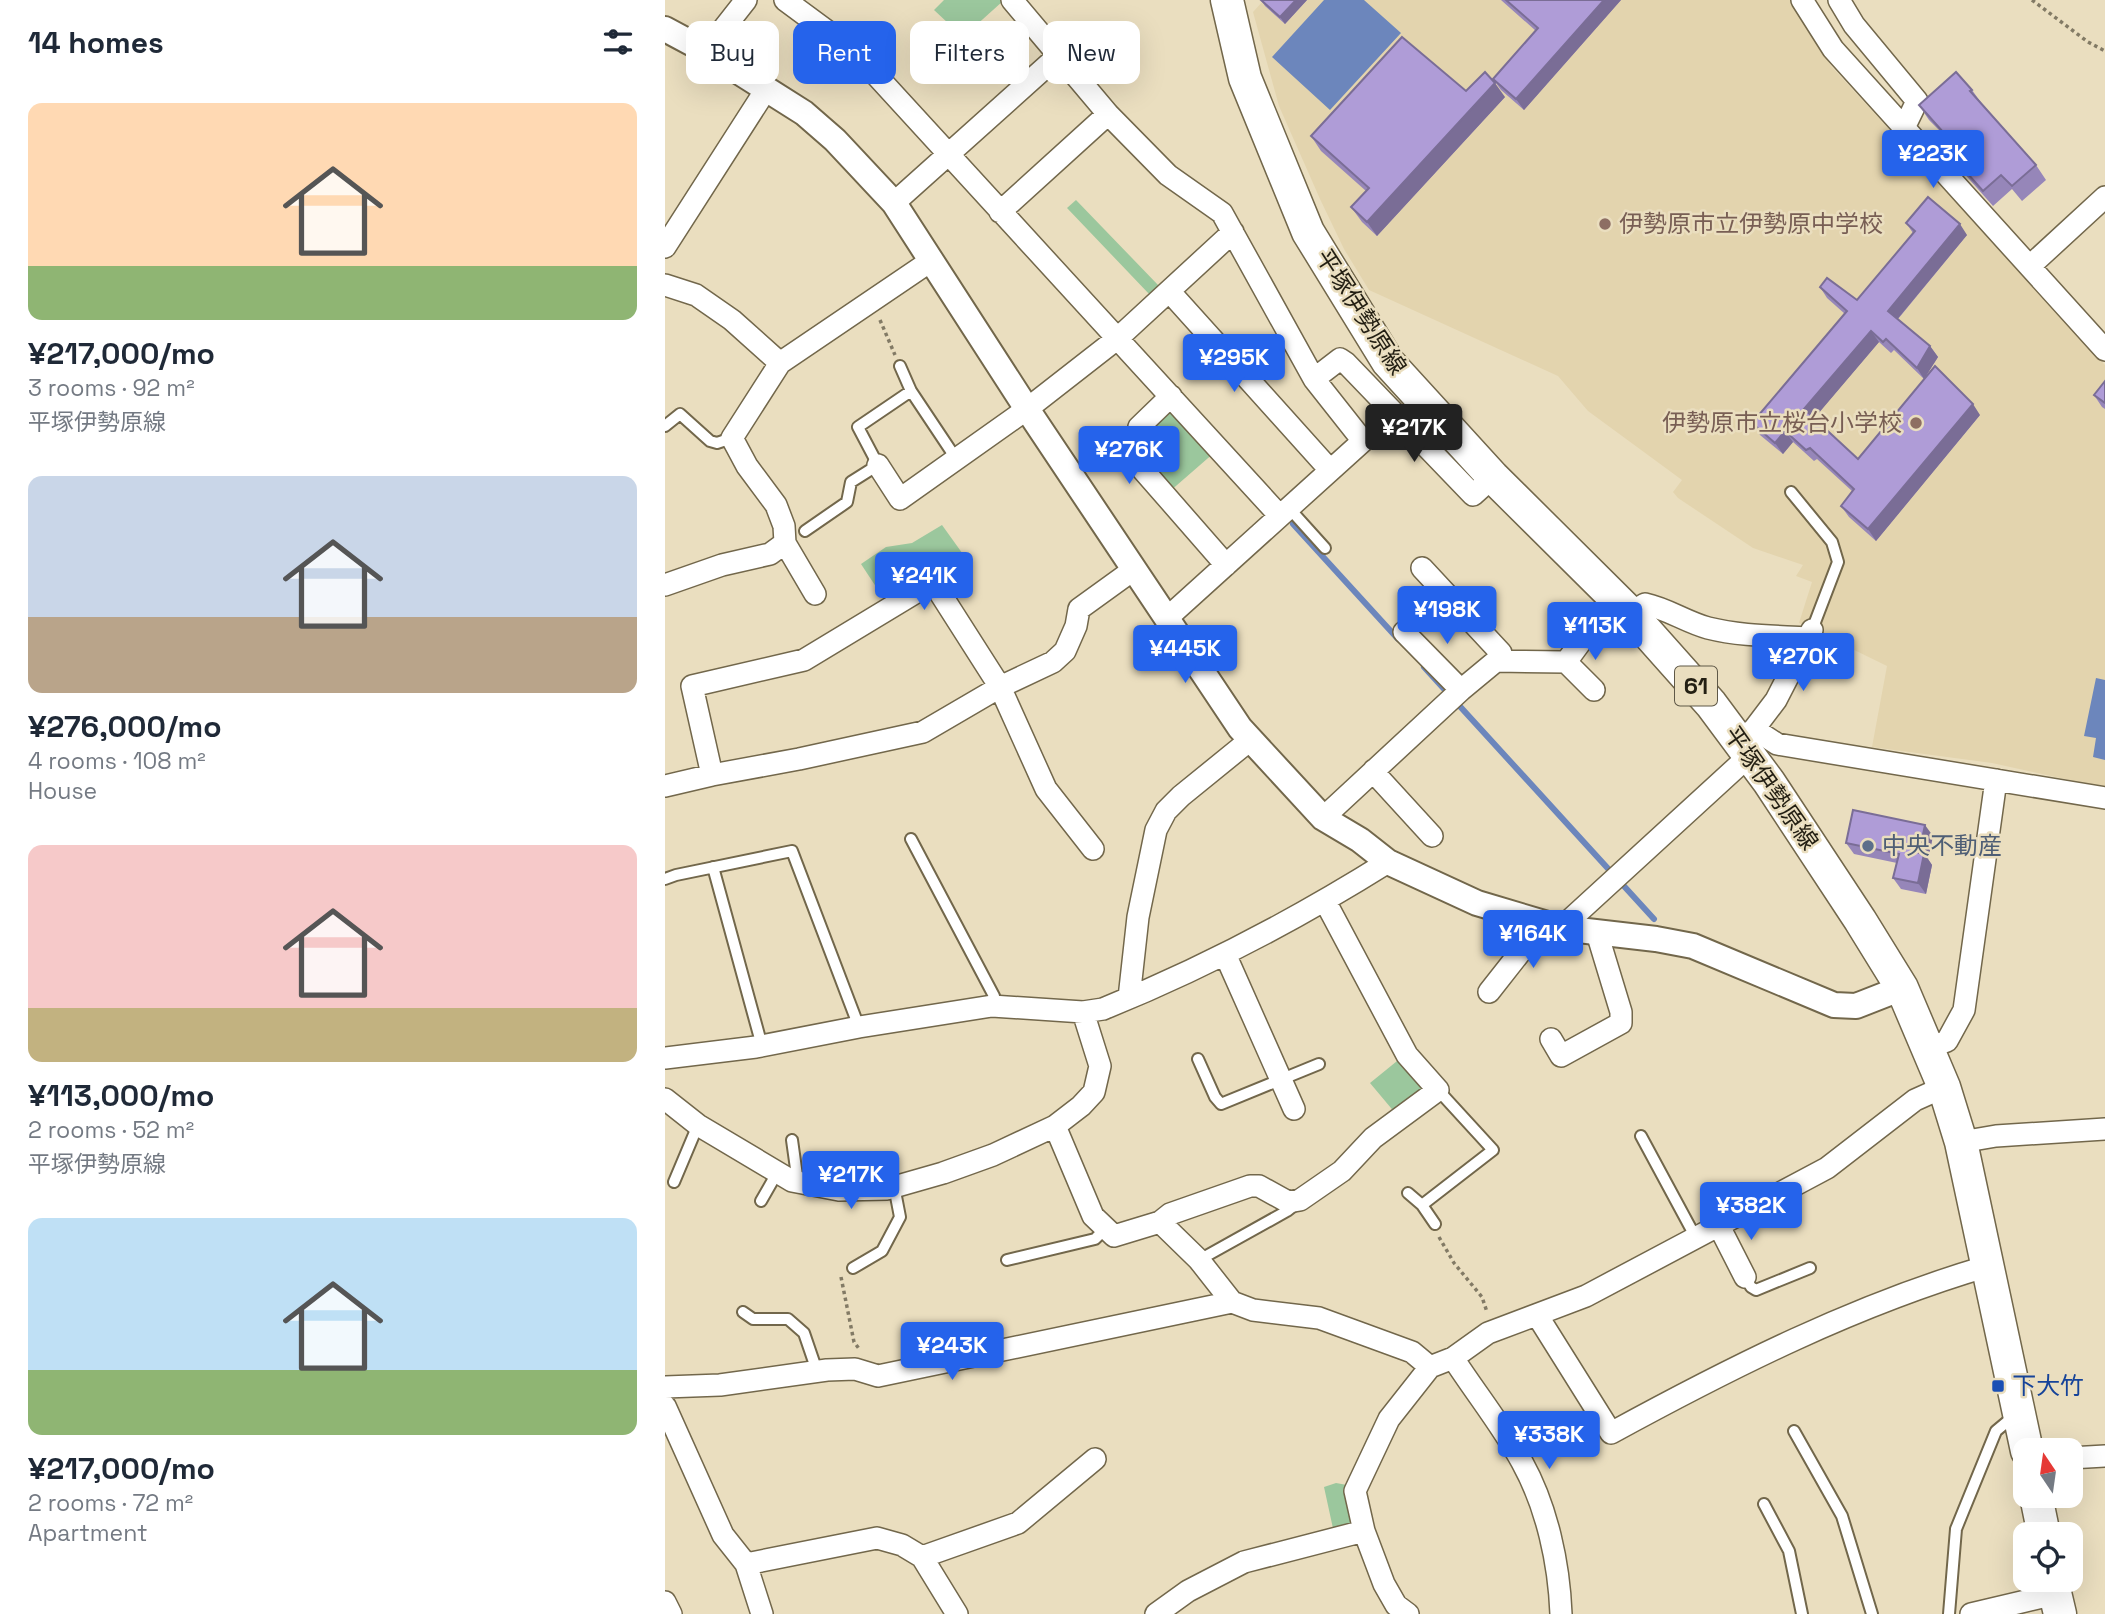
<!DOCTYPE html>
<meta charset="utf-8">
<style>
:root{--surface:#fff;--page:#f2f2f3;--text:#1f2937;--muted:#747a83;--accent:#2563eb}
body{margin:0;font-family:"Space Grotesk","Noto Sans JP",sans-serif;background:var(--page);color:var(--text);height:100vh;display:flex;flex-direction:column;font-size:26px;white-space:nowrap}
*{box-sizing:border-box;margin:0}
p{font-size:23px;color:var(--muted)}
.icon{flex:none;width:38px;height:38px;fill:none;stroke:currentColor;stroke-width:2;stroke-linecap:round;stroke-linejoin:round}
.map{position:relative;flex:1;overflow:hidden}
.details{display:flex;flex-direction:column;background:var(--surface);width:665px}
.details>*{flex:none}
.top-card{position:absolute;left:21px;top:21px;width:665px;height:63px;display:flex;gap:14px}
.needle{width:46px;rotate:347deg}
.fabs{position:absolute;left:1348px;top:1438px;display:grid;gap:14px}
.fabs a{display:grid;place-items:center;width:70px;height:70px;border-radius:14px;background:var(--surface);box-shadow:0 7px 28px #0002;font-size:35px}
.price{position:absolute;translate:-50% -60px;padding:0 16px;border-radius:7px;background:var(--accent);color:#fff;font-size:23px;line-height:46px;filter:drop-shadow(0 2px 4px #0008)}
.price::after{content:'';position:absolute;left:50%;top:42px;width:21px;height:16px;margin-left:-10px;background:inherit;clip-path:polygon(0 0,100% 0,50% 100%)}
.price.selected{background:#222;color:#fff}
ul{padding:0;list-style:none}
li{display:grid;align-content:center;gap:14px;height:371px;padding:0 28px}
li span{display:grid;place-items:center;height:217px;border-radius:14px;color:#555}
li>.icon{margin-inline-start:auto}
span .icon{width:126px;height:126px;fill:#fffc;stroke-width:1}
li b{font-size:30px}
h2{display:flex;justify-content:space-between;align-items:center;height:84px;padding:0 28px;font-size:30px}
.pill{padding:0 24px;border-radius:14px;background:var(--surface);box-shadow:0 7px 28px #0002;font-size:24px;line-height:63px}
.pill.selected{background:var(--accent);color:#fff}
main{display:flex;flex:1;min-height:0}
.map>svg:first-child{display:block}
.built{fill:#e3d4ae}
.green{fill:#9bc79d}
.water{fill:#6c86bc}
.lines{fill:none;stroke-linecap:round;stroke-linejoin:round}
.stream{stroke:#6c86bc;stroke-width:6}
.service-casing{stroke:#72674b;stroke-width:14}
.minor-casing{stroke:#72674b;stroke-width:24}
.tertiary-casing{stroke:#72674b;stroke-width:28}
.primary-casing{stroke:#72674b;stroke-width:35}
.path{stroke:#827a65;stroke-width:3.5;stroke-dasharray:3.5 3.5;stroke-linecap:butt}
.service{stroke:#fff;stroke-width:10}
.minor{stroke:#fff;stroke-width:21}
.tertiary{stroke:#fff;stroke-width:24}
.primary{stroke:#fff;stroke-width:32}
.wall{fill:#9686b9}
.shaded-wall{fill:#7a6d96}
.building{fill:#af9cd7;stroke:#7a6d96;stroke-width:2}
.education-dot{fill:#8d6e63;stroke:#eadebf;stroke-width:2.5}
.service-dot{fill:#5c6f8a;stroke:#eadebf;stroke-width:2.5}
.transit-dot{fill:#1a4fb4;stroke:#eadebf;stroke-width:2.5}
.labels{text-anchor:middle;stroke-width:5;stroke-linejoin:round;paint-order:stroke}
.shield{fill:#eadebf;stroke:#5f5847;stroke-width:2}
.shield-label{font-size:23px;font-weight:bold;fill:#231f13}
.education-label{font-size:24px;fill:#785e54;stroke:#eadebf;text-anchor:start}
.street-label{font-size:24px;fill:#231f13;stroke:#eadebf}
.service-label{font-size:24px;fill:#4e5e75;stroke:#eadebf;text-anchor:start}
.transit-label{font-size:24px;fill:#164399;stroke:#eadebf;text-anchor:start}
</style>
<main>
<section class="details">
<h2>14 homes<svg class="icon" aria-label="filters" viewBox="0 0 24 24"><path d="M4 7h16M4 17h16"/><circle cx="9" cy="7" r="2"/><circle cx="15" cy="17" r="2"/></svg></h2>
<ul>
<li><span style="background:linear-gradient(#ffd9b3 75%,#8fb573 0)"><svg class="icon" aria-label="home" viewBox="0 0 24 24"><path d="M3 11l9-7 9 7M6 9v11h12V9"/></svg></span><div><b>¥217,000/mo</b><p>3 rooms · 92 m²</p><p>平塚伊勢原線</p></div></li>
<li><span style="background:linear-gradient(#c9d6e8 65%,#b9a48a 0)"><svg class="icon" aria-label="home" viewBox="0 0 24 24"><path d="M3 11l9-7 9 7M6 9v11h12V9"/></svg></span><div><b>¥276,000/mo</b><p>4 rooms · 108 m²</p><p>House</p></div></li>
<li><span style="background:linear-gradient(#f6c9c9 75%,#c2b280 0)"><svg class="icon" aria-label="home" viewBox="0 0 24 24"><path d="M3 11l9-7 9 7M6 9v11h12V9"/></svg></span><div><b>¥113,000/mo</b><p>2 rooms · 52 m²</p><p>平塚伊勢原線</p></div></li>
<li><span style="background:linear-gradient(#bfe0f5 70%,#8fb573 0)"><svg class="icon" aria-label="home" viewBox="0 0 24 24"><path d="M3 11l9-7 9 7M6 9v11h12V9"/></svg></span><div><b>¥217,000/mo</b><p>2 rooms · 72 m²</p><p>Apartment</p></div></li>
</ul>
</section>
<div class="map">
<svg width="1440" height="1614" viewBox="0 0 1440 1614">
<rect width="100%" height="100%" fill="#eadebf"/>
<path class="built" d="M599,0h528l39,66 274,299v423l-113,-25 -120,-16 15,-81 -88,-43 13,-41 -16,-6 7,-11 -50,-17 -75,-50 -5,-6 9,-12 -94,-69 -30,-35 -189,-86 -25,-41 -24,-50 -41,-93 -26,-94z"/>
<path class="green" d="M279,0h58l1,1 -40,36 -29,-27z
M411,200l83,86 -9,9 -83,-87z
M502,408l48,44 -46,40 -20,-21 -4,-43z
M277,525l23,32 -77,48 -27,-41 25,-17 26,-4z
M737,1057l24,31 -30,26 -26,-31z
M671,1483l11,2 9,35 -4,9 -18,4 -10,-46z"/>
<path class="water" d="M659,0h40l37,33 -71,77 -58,-53z
M1431,678l9,2v80l-12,-3 3,-19 -12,-2z"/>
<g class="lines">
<path class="stream" d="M628,524l105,115
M759,667l230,252"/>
<defs>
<path id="service" d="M235,366l11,25
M0,426l15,-12 30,27 7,2 15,-5
M1126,492l41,50 6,20 -26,68
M623,507l37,41
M140,531l42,-29 4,-20 27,-17 -20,-38 53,-36 46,69
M246,839l83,157 -2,10
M48,867l49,179
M0,879l11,-4 116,-24 67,176
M533,1059l17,38 6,7 98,-40
M976,1136l55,102
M127,1140l6,43
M9,1182l24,-57
M743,1193l14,12
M96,1201l16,-28
M770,1224l-13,-19 71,-55 -55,-60
M543,1255l79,-44 9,-7
M342,1260l88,-21 11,-11
M188,1268l29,-17 18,-34 -6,-31
M1080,1277l6,10 5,3 54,-22
M78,1312l10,7h35l16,14 13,38
M1129,1431l48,85 30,98
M1099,1504l25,47 13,63
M1284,1614l7,-85 40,-98 18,-15"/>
<path id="minor" d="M120,0l69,51 425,464
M347,0l96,114 60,61 54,38 92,166 49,62 -197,178
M1137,0l31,49 272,301
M1174,0l15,25 63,76 -13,27
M41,51l40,-51
M229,203l165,-148
M335,212l108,-98
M0,247l102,-159
M1365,266l75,-69
M0,285l31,10 36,25 48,43 152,-103
M504,291l161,179
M115,363l-48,75 15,28 29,39 8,21 1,17 30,51
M649,379l26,-20 6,4 127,132 20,-18
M506,396l-32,31 4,43 83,95
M213,465l22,34 127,-90 91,-71 115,-106
M757,568l79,85 1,8
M0,585l57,-20 48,-11 15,-11
M965,613l15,-9c23,5 41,18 63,24 32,8 67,8 99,10
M739,632l57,58
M901,662l28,28
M1089,729l22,-29 36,-70
M1075,741l14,-12 23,15 328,54
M709,770l4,7 54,59
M47,775l-20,-89 112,-26 129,-78 67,105 46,102 47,60
M0,786l47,-11 87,-16 124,-27 77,-45 53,-25 12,-11 11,-25 3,-17 54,-39
M658,818l138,-128 35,-29 70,1 47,-64
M896,928l189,-173
M560,954l69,155
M824,992l55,-70
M464,998l9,-81 18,-87 10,-19 15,-15 69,-56
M418,1012l17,54 -6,26 -13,14 -26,20 38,90 21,20 46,-14 39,38 33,42 21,8 66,8 93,34 18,15
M886,1039l10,17 60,-33v-11l-24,-79
M1263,1048l19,-7 17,-31 32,-230
M0,1058l91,-11 103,-20 133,-21 91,6 20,-3c99,-40 194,-90 285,-147
M0,1099l33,26 94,56 47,9 48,-1 56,-16 50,-18 62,-29
M1296,1142l35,-6 109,-7
M495,1222l10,-8 80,-28h9l29,16 12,-2 42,-29 31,-33 65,-48 -31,-35 -82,-154
M1054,1226l26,51
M872,1315l74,118c121,-66 244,-128 377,-167
M788,1358c22,34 50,69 69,104 25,45 37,101 39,152
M0,1387l55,-2 107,-15 28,-1 23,7 354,-74
M0,1406l58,129 23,29 16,50
M1405,1458l35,-2
M257,1557l96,-34 77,-64
M81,1564l131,-26 25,7 20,12 35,57
M0,1602l6,12
M491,1614l32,-23 56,-29 120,-31
M743,1614l-12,-9 -12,-21 -20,-53 -9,-40 34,-72 41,-52 23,-9 35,-25 98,-37 241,-128 88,-68 29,-13
M1306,1614l84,-20"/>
<path id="tertiary" d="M0,29l41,22 98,62 31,27 59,63 133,206 213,319 83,90 37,22 28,22 89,41 84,25 95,11 37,7 141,59 22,1 46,-18"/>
<path id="primary" d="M562,0l18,78 63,154 80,130 105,115 137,136 81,91 58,78 91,138 42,68 42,99 17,55 66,309
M1371,1496l8,39
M1387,1580l8,34"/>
</defs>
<use href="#service" class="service-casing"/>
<use href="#minor" class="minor-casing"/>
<use href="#tertiary" class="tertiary-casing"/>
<use href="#primary" class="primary-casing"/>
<path class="path" d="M1367,0l56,42 17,9
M215,320l15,35
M774,1237l15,26 28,34 5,15
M176,1277l13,65 6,8"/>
<use href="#service" class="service"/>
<use href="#minor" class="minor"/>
<use href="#tertiary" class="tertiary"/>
<use href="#primary" class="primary"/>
</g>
<path class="wall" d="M596,0h46l-22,24 -20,-18z
M836,0h120l-97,110 -23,-20 -8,-11 43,-48z
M1307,90l10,14 54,61 10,15 -24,21 -10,-12 -19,17 -47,-53 -10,-15 6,-5 -13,-13 -10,-15z
M801,91l39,6 -128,139 -15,-14 -11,-15 15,-16 -45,-40 -10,-15z
M1241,223l61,12 -69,84 32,27 8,11 -14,22 -30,-29 -3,3 -12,-11 -65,76 44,41 122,-44 -104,126 -27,-24 -8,-11 11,-15 -35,-32 -3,2 -21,-19 -10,12 -23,-19 -8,-12 93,-109 -18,-16 -7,-11 37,13 56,-67z
M1440,381v28l-3,-2 -8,-12z
M1268,836l-5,23 4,6 -6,29 -25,-5 -8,-11 4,-15 -43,-9 -8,-11z"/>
<path class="shaded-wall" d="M631,0h11l-22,24 -5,-7z
M939,0h17l-97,110 -8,-11z
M830,83l10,14 -128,139 -10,-14z
M1295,224l7,11 -72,87 -7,-11z
M1206,331l8,11 -67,79 -8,-12z
M1265,346l8,11 -14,22 -7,-11z
M1308,404l7,11 -104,126 -8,-12z
M1120,431l8,11 -10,12 -8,-11z
M1260,825l8,11 -5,23 4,6 -6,29 -8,-11 1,-30z"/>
<path class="building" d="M596,0h35l-16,17z
M841,0h98l-88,99 -23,-20 45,-51z
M737,37l64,54 19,-19 10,11 -128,139 -16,-15 18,-19 -58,-52z
M1291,72l16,18 -2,1 66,74 -24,21 -11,-11 -18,16 -47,-53 7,-6 -24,-27z
M1263,197l32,27 -72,87 42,35 -13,22 -31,-29 -3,3 -12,-11 -67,78 54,50 77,-93 38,38 -105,125 -27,-23 13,-17 -44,-41 -4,2 -21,-19 -10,12 -23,-20 95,-112 -27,-24 7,-9 30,22 58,-69 -9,-8z
M1440,381v22l-11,-8z
M1188,810l72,15 -6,28 5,1 -6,29 -25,-5 6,-24 -53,-11z"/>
<g class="education-dot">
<circle cx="940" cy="224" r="7"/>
<circle cx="1251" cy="423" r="7"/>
</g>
<circle class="service-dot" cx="1203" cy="846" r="7"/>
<rect class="transit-dot" x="1326" y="1379" width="14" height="14" rx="3.5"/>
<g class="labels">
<rect class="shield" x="1010" y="666.5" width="42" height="39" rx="5"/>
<g class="shield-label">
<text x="1031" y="694">61</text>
</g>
<g class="education-label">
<text x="954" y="232">伊勢原市立伊勢原中学校</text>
<text x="1237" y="431" text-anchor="end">伊勢原市立桜台小学校</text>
</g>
<g class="street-label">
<text transform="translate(696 312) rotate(57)" y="8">平塚伊勢原線</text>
<text transform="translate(1106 788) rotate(55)" y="8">平塚伊勢原線</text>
</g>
<g class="service-label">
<text x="1217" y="854">中央不動産</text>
</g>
<g class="transit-label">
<text x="1347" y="1394">下大竹</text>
</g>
</g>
</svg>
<div class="fabs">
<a><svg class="needle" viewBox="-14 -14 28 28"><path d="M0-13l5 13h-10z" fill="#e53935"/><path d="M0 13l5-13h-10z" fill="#747a83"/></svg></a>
<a><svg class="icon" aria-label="locate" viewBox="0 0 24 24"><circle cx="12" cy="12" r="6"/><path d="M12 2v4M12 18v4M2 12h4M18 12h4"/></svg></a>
</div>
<b class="price" style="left:1268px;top:190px">¥223K</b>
<b class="price" style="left:569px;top:394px">¥295K</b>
<b class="price selected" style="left:749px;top:464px">¥217K</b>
<b class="price" style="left:464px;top:486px">¥276K</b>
<b class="price" style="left:259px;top:612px">¥241K</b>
<b class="price" style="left:782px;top:646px">¥198K</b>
<b class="price" style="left:930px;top:662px">¥113K</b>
<b class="price" style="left:520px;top:685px">¥445K</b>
<b class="price" style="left:1138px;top:693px">¥270K</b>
<b class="price" style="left:868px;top:970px">¥164K</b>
<b class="price" style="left:186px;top:1211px">¥217K</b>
<b class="price" style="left:1086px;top:1242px">¥382K</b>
<b class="price" style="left:287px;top:1382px">¥243K</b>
<b class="price" style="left:884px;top:1471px">¥338K</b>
<div class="top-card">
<a class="pill">Buy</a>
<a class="pill selected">Rent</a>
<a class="pill">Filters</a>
<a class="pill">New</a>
</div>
</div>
</main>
